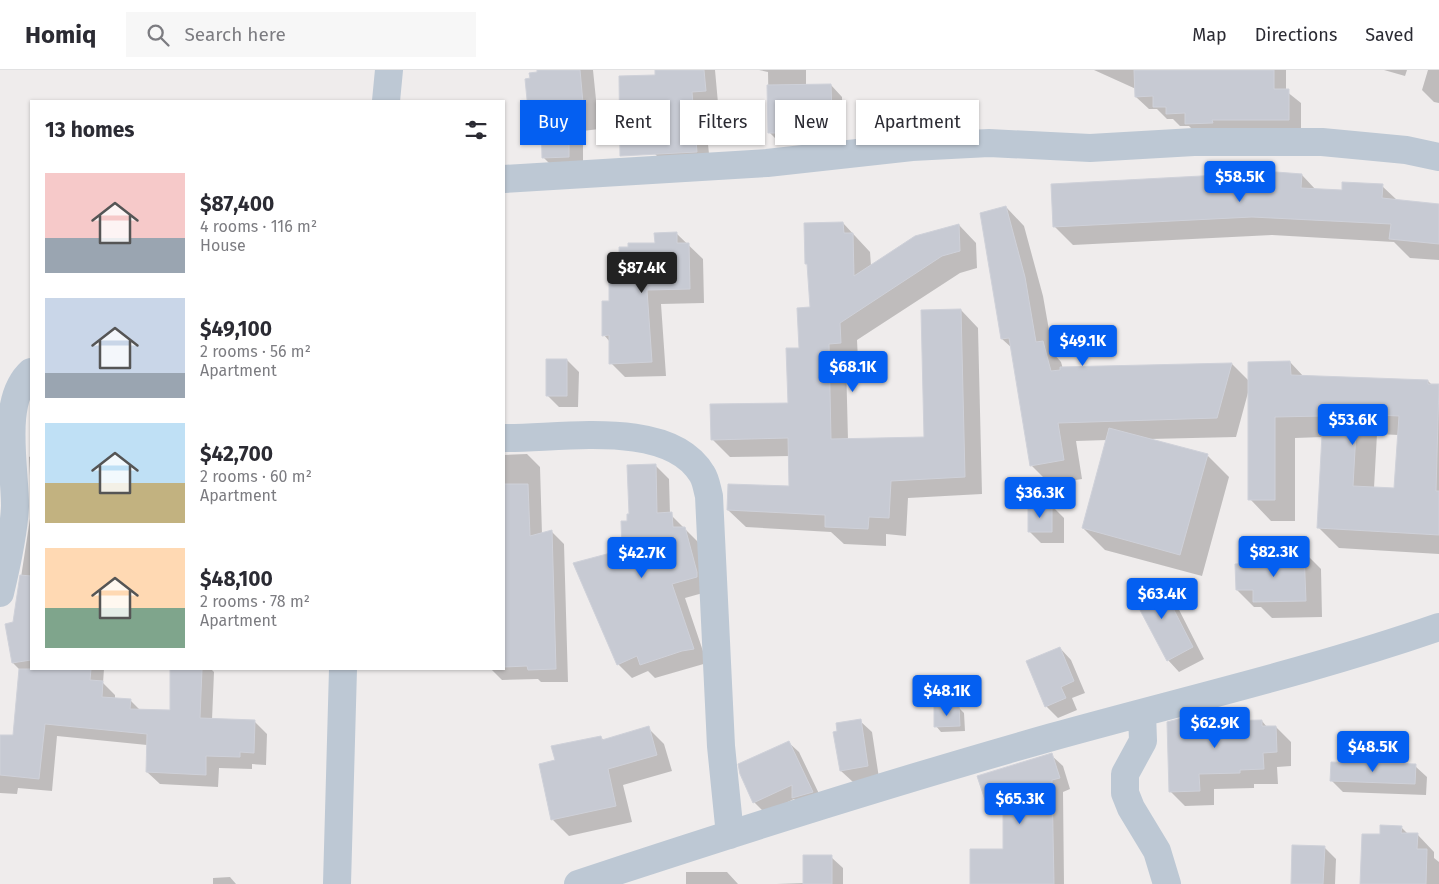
<!DOCTYPE html>
<meta charset="utf-8">
<style>
:root{--surface:#fff;--page:#f7f7f7;--text:#2b2b33;--muted:#7c7c81;--line:#e1e1e2;--accent:#045ff1}
body{margin:0;font-family:"Fira Sans",sans-serif;background:var(--page);color:var(--text);height:100vh;display:flex;flex-direction:column;font-size:19px;white-space:nowrap}
*{box-sizing:border-box;margin:0}
p{font-size:16px;color:var(--muted)}
.icon{flex:none;width:28px;height:28px;fill:none;stroke:currentColor;stroke-width:2;stroke-linecap:round;stroke-linejoin:round}
.map{position:relative;flex:1;overflow:hidden}
.details{position:absolute;left:30px;top:30px;width:475px;height:570px;display:flex;flex-direction:column;background:var(--surface);border-radius:0px;box-shadow:0 1px 4px #0004}
.details>*{flex:none}
.banner{position:absolute;left:520px;top:30px;width:475px;height:45px;display:flex;gap:10px}
.price{position:absolute;translate:-50% -42px;padding:0 11px;border-radius:5px;background:var(--accent);color:#fff;font-size:16px;line-height:32px;filter:drop-shadow(0 1px 2px #0008)}
.price::after{content:'';position:absolute;left:50%;top:30px;width:15px;height:11px;margin-left:-8px;background:inherit;clip-path:polygon(0 0,100% 0,50% 100%)}
.price.on{background:#222;color:#fff}
ul{padding:0;list-style:none}
li{display:flex;align-items:center;gap:15px;height:125px;padding:0 15px}
li span{display:grid;place-items:center;flex:none;width:140px;height:100px;border-radius:0px;color:#555}
li>.icon{margin-inline-start:auto}
span .icon{width:60px;height:60px;fill:#fffc;stroke-width:1}
li b{font-size:21px}
h2{display:flex;justify-content:space-between;align-items:center;height:60px;padding:0 15px;font-size:21px}
.chip{padding:0 18px;border-radius:0px;background:var(--surface);box-shadow:0 1px 4px #0004;font-size:18px;line-height:45px}
.chip.on{background:var(--accent);color:#fff}
header{display:flex;align-items:center;gap:30px;box-sizing:border-box;height:70px;padding:0 25px;background:var(--surface);border-bottom:1px solid var(--line)}
header strong{font-size:24px}
nav{display:flex;gap:28px;margin-inline-start:auto;font-size:18px}
.search{width:350px;height:45px;background:var(--page);display:flex;align-items:center;gap:12px;box-sizing:border-box;padding:0 18px;border-radius:0px;color:var(--muted);font-size:19px}
.map>svg:first-child{display:block}
.shadow{fill:#0003;fill-rule:evenodd}
.building{fill:#c7cad3;stroke:#cfd1d9;fill-rule:evenodd}
.lines{fill:none;stroke-linecap:round;stroke-linejoin:round}
.street{stroke:#bdc8d4;stroke-width:28}
</style>
<header>
<strong>Homiq</strong>
<div class="search"><svg class="icon" aria-label="search" viewBox="0 0 24 24"><circle cx="10" cy="10" r="6"/><path d="M15 15l6 6"/></svg>Search here</div>
<nav><a>Map</a><a>Directions</a><a>Saved</a></nav>
</header>
<div class="map">
<svg width="1439" height="814" viewBox="0 0 1439 814">
<rect width="100%" height="100%" fill="#efecec"/>
<path class="shadow" d="M539,0h54l6,59 -16,2v41h-25l-15,-15 -1,-25 -12,-13 1,-39 8,-7z
M656,0h59l3,33 -14,1 6,60 -42,3 -13,-13z
M759,0h47v16l25,-1 11,12 1,29 -45,1 1,17h-18l-12,-12 -1,-60z
M1094,0h192v21l15,12v29l-102,4 -10,-10h-9l-7,-7h-6l-10,-10h-8l-13,-12v-8z
M1384,0h23l-2,6z
M1428,0h11v33l-5,-1 -12,-12z
M1302,105l14,15 27,1 39,-5 16,15 41,4v55l-29,-2 -16,-16 -122,-7 -199,10 -19,-19z
M1006,137l18,19 19,70 10,57 8,9 2,7 169,-5 18,18 40,-20 14,15 124,4 4,4 7,1v168l-100,-6 -21,-21 5,-90 -28,1v83h-24l-21,-22 -1,-110 -13,48 -87,2 58,16 22,22 -27,99 -97,-26 -22,-22 24,-88 -31,1 6,38 -32,5 -19,-19 -19,-117 -10,-9zM1377,364l22,1 -3,54 -22,-1z
M843,153l27,29 1,14 88,-41 17,18 1,25 -17,5 -103,67 1,20 -12,1 2,79 77,-1 36,-129 17,18 4,166 -74,4 -2,38 -20,-2v12l-42,-2 -13,-12 -85,-5 -18,-17 63,-23 -1,-31 -60,1 -18,-18 77,-35 22,-96 -2,-42 -3,-3z
M677,164l26,25 1,44 -43,1 5,72 -41,1 -14,-14 -1,-21 -6,-7 6,-33 11,-19 35,-39z
M567,290l12,12 -1,35h-19l-12,-12z
M527,384l13,13 2,67 10,-2 12,12 4,138h-27l-3,-3 -36,1 -11,-11h13v-214z
M31,386v39l-2,-38z
M655,395l14,14 1,35 28,28 12,49 -25,7 22,65 -52,15 -7,-7 -16,7 -14,-14 5,-113 7,-36z
M1052,436l12,12v25h-23l-12,-12z
M31,442v157h73l-1,14 12,12v4l16,2 10,10h30l1,-42h39l3,3 -2,48 42,1 13,13 -1,31 -14,-1v5l-33,-1 -1,19 -58,-3 -13,-12v-27l-90,-9 -5,55 -34,-3 -1,6 -17,-1v-57h14l6,-66 -7,-7 1,-40z
M1304,482l17,17 1,48 -50,1 -11,-11h-7l-17,-17 28,-25z
M1158,511l12,11 34,67 -25,13 -11,-12z
M1060,578l11,12 14,33 -13,5 5,12 -19,8 -12,-12z
M959,638l5,5 1,18 -24,1 -5,-6z
M1206,644l9,9 47,-2 5,6h9l15,15v24l-14,1 1,17h-24v4l-40,1v16l-29,1 -15,-15z
M860,651l12,11 7,46 -26,4 -12,-11z
M648,658l16,16 8,27 -49,14 9,37 -63,14 -16,-16 -13,-55 16,-4 44,-24 4,3z
M788,672l11,10 24,50 -19,6 -10,-9 -29,14 -11,-11z
M1051,685l12,11 7,23 -7,3 1,92h-93l34,-34 -1,-42 -6,3 -12,-12z
M1415,696l12,11 -1,18 -83,-3 -11,-11z
M1401,757l7,7h9l17,18v6l5,4v22h-77l20,-49z
M1324,777l12,12 -1,25h-42z
M831,787l12,11v16h-67l29,-1z
M686,802h41l11,12h-52z
M230,807l6,7h-23v-6z"/>
<path class="building" d="M537,0h43l4,44 -15,2v41l-27,1 -1,-39 -12,1 -4,-41 5,-1 -1,-5 8,-1z
M655,0h49l2,21 -14,1 5,60 -77,4 -1,-80 36,-1z
M1134,0h140v19h15v31h-77l1,3 -28,1v-11l-19,1v-7h-13v-11l-18,1z
M831,14l1,31 -45,1 1,17h-20l-1,-48z
M1276,102l26,2 -1,14 41,2v-8l41,2 -1,14 57,6v40l-50,-5 2,-15 -139,-7 -199,10 -2,-43z
M1006,136l19,71 11,65 7,-1 8,30 9,-1v-3l172,-4 -15,55 -159,5 6,37 -34,6 -21,-128 -8,1 -21,-126z
M843,152l1,11h9l1,43 61,-40 44,-12 1,27 -18,5 -102,67 1,20 -12,1 2,95 93,-2 -3,-127 40,-1 4,168 -74,4 -2,37 -20,-1 -1,12 -43,-2v-12l-98,-5 1,-26 61,2 -1,-48 -77,2 -1,-36 78,-1 -2,-55h13l-2,-40 13,-1 -3,-43h-2l-1,-41z
M677,162v11h12l1,46 -43,1 5,72 -43,2v-29l-7,1v-35h7v-19h11l-1,-35h9v-4h27l-1,-10z
M546,289h21v37h-21z
M1290,291l1,14 137,5v4h11l-3,107h3v44l-122,-7 6,-112 -48,1v83h-27v-138zM1357,344l42,2 -5,72 -41,-2z
M1109,358l99,26 -28,101 -98,-27z
M656,394l1,49 15,-1 1,15h12l12,45v5l-25,7 22,65 -12,2 -42,14 -3,-9 -20,9 -44,-102 49,-13 -1,-29h6v-7h2l-2,-49z
M504,414h24l2,52 22,-6 4,139 -28,1 -1,-4 -23,1z
M1028,435h24v27h-24z
M1304,481l2,50 -53,1v-12h-17l-1,-26 29,-1v-11z
M20,505l11,1v84l-19,3 -7,-39 8,-2z
M1158,509l35,68 -26,14 -36,-68z
M1060,577l14,34 -13,6 5,11 -21,9 -19,-46z
M19,599h72l-1,11 13,1 -1,16 29,2 -1,10 40,1v-41h32l-2,49 55,2 -1,33 -14,-1v5l-34,-1v19l-60,-3 1,-38 -102,-10 -6,55 -39,-4v-40h13z
M959,636l1,20 -26,1v-20z
M1202,643h5v8l55,-1v6h14l1,26 -14,1 1,16 -24,1v3l-41,1 1,17 -31,1 -2,-70z
M861,649l7,47 -28,5 -7,-39 4,-1 -1,-8z
M649,656l8,29 -49,14 8,37 -65,14 -12,-56 16,-4 -4,-14 50,-10 1,4z
M789,671l24,51 -21,6v-13l-39,18 -13,-29 -2,-10z
M1052,683l8,25 -8,2 2,104h-84v-35h33v-55l-18,6 -8,-24z
M1331,692l85,2 -1,20 -85,-3z
M1380,755l22,1 -1,7h17l-1,16h10l-1,35h-66l2,-50h18z
M1292,775l33,1 -2,38h-32z
M803,785h29v29h-29z"/>
<g class="lines">
<path class="street" d="M386,31l3,-31
M504,109l263,-16 145,-16 77,-4 101,5 104,-6h128l84,8 33,7
M504,368c55,1 165,-20 198,36 4,6 5,15 7,22l12,250 9,89
M0,523c6,-25 14,-62 15,-87 0,-40 -15,-106 16,-134
M1142,643l1,28 -18,33v19l6,15 26,43 10,33
M337,814l6,-215
M578,814c157,-52 315,-102 474,-147 129,-36 260,-66 387,-110"/>
</g>
</svg>
<b class="price" style="left:1240px;top:133px">$58.5K</b>
<b class="price on" style="left:642px;top:224px">$87.4K</b>
<b class="price" style="left:1083px;top:297px">$49.1K</b>
<b class="price" style="left:853px;top:323px">$68.1K</b>
<b class="price" style="left:1353px;top:376px">$53.6K</b>
<b class="price" style="left:1040px;top:449px">$36.3K</b>
<b class="price" style="left:1274px;top:508px">$82.3K</b>
<b class="price" style="left:642px;top:509px">$42.7K</b>
<b class="price" style="left:1162px;top:550px">$63.4K</b>
<b class="price" style="left:947px;top:647px">$48.1K</b>
<b class="price" style="left:1215px;top:679px">$62.9K</b>
<b class="price" style="left:1373px;top:703px">$48.5K</b>
<b class="price" style="left:1020px;top:755px">$65.3K</b>
<div class="banner">
<a class="chip on">Buy</a>
<a class="chip">Rent</a>
<a class="chip">Filters</a>
<a class="chip">New</a>
<a class="chip">Apartment</a>
</div>
<section class="details">
<h2>13 homes<svg class="icon" aria-label="filters" viewBox="0 0 24 24"><path d="M4 7h16M4 17h16"/><circle cx="9" cy="7" r="2"/><circle cx="15" cy="17" r="2"/></svg></h2>
<ul>
<li><span style="background:linear-gradient(#f6c9c9 65%,#9aa5b1 0)"><svg class="icon" aria-label="home" viewBox="0 0 24 24"><path d="M3 11l9-7 9 7M6 9v11h12V9"/></svg></span><div><b>$87,400</b><p>4 rooms · 116 m²</p><p>House</p></div></li>
<li><span style="background:linear-gradient(#c9d6e8 75%,#9aa5b1 0)"><svg class="icon" aria-label="home" viewBox="0 0 24 24"><path d="M3 11l9-7 9 7M6 9v11h12V9"/></svg></span><div><b>$49,100</b><p>2 rooms · 56 m²</p><p>Apartment</p></div></li>
<li><span style="background:linear-gradient(#bfe0f5 60%,#c2b280 0)"><svg class="icon" aria-label="home" viewBox="0 0 24 24"><path d="M3 11l9-7 9 7M6 9v11h12V9"/></svg></span><div><b>$42,700</b><p>2 rooms · 60 m²</p><p>Apartment</p></div></li>
<li><span style="background:linear-gradient(#ffd9b3 60%,#7fa58c 0)"><svg class="icon" aria-label="home" viewBox="0 0 24 24"><path d="M3 11l9-7 9 7M6 9v11h12V9"/></svg></span><div><b>$48,100</b><p>2 rooms · 78 m²</p><p>Apartment</p></div></li>
</ul>
</section>
</div>
